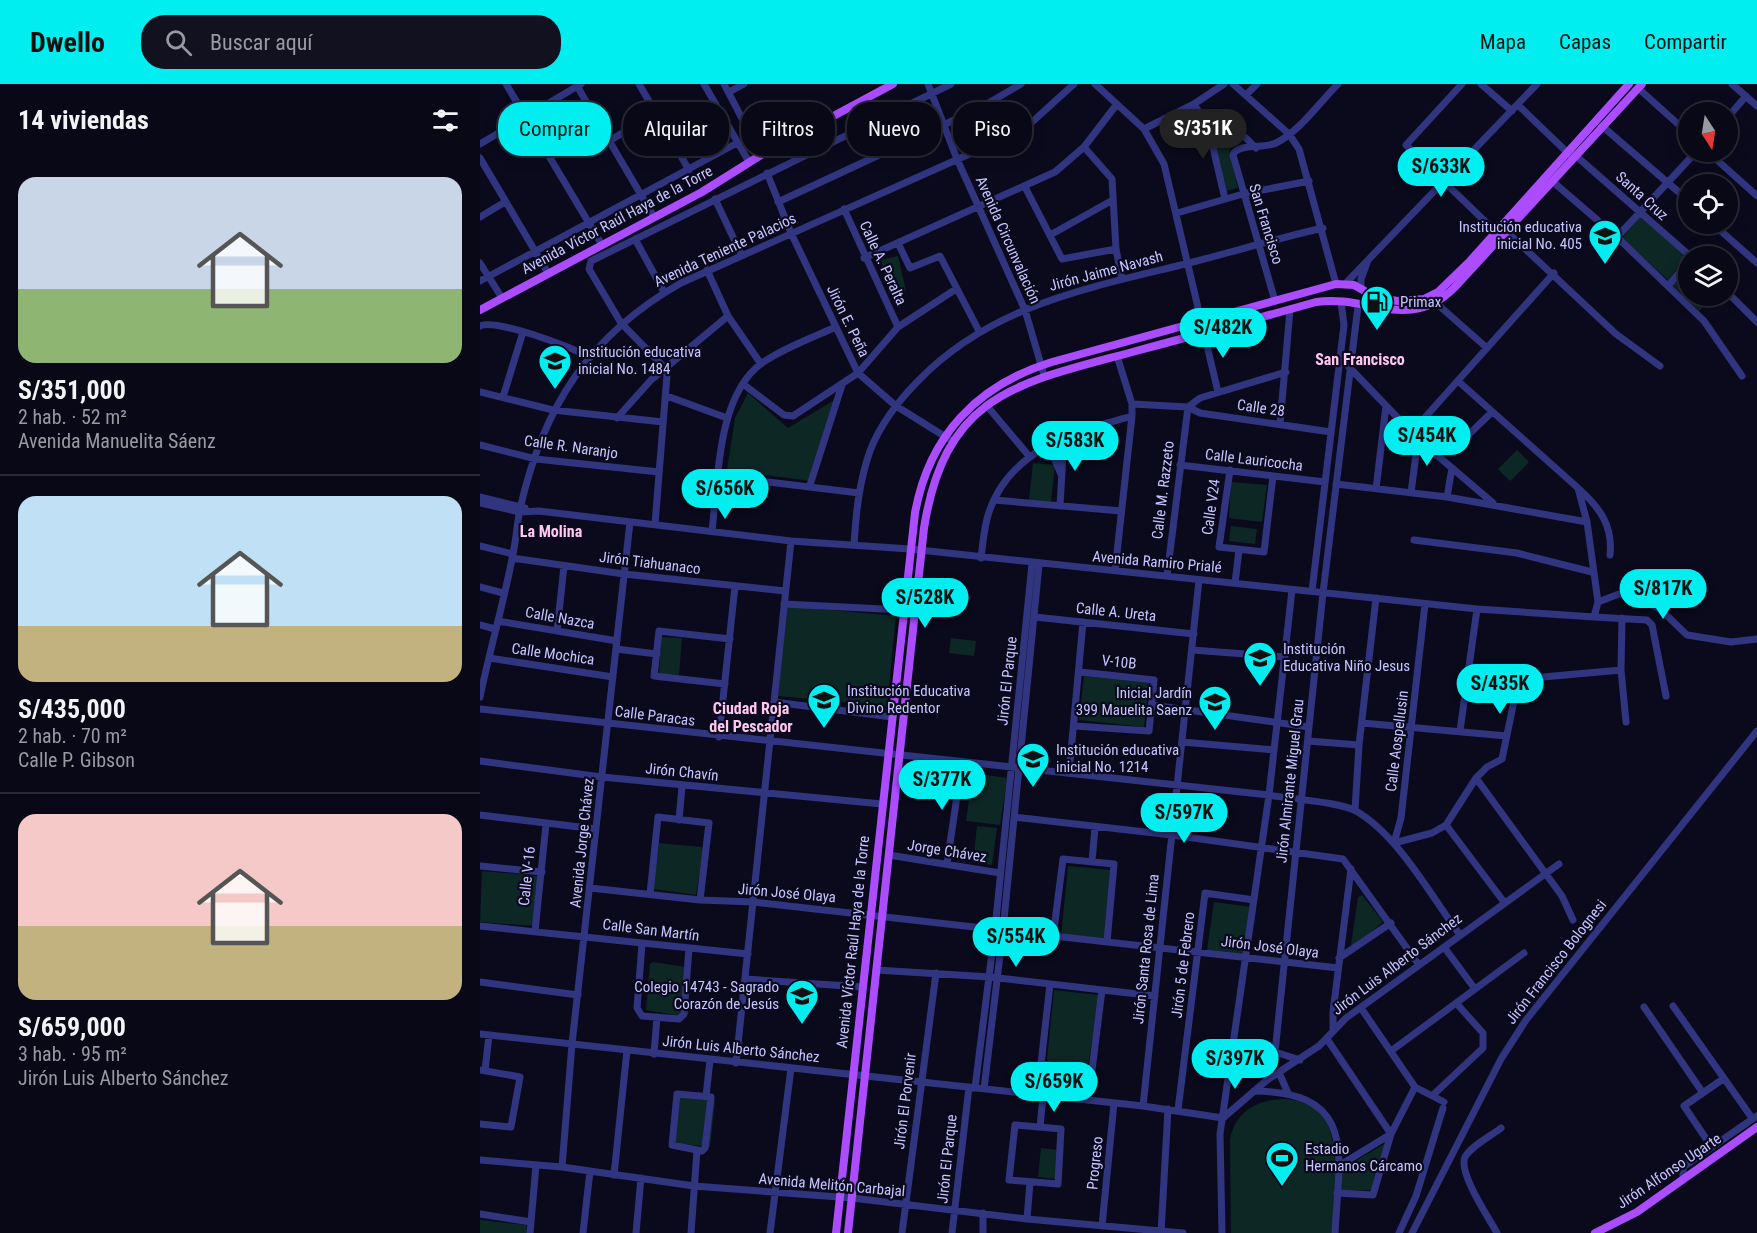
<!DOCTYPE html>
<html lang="es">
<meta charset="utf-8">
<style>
:root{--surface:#080816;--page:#11111f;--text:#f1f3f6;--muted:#989aa1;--line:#292935;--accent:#00eef0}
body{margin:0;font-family:"Roboto Condensed",sans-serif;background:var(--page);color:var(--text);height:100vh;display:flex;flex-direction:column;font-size:22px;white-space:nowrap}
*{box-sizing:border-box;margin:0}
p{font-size:20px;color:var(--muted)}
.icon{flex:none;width:33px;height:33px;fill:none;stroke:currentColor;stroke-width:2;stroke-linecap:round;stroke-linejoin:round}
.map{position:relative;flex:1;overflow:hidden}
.side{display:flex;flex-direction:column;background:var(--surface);width:480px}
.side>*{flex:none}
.banner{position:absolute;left:18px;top:18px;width:570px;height:54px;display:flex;gap:12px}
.needle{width:39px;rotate:168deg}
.buttons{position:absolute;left:1198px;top:18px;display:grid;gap:12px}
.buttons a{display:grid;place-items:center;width:60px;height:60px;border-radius:50%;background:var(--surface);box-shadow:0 3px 15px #0003,0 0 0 2px var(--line);font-size:30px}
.price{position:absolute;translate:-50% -51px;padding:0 14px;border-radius:21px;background:var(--accent);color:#111;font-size:20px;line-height:39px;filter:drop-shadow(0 2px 3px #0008)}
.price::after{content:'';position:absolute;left:50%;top:36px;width:18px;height:14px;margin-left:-9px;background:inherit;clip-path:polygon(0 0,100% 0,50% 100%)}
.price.current{background:#222;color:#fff}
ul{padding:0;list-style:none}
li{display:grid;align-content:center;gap:12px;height:318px;padding:0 18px}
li+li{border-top:2px solid var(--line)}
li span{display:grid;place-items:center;height:186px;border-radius:18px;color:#555}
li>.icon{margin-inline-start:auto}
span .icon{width:108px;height:108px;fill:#fffc;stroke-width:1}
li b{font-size:26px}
h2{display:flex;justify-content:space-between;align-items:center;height:72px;padding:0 18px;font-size:26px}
.tag{padding:0 21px;border-radius:24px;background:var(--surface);box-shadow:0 3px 15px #0003,0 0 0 2px var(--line);font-size:21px;line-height:54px}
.tag.current{background:var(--accent);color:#111}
header{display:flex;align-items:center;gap:36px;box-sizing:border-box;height:84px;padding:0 30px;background:var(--accent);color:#111}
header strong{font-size:28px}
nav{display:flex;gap:33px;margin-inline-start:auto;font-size:21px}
.search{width:420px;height:54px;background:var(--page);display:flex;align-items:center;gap:15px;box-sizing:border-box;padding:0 21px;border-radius:24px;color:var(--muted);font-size:22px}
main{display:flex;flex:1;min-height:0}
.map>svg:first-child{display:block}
.green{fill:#0c2724}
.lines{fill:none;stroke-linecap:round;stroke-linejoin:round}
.minor{stroke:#313580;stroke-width:7}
.major{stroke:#ac4cff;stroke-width:8}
.labels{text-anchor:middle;stroke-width:4.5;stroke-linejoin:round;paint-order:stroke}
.street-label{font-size:15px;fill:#c7c5ff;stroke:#0b0a1d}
.poi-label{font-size:15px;fill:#c7c5ff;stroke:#0b0a1d;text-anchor:start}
.neighbourhood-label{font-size:16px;font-weight:bold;fill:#ffc7f0;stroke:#0b0a1d}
</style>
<header>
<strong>Dwello</strong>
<div class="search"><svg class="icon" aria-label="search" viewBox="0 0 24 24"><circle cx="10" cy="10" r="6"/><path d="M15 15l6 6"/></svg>Buscar aquí</div>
<nav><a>Mapa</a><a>Capas</a><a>Compartir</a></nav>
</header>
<main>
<section class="side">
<h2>14 viviendas<svg class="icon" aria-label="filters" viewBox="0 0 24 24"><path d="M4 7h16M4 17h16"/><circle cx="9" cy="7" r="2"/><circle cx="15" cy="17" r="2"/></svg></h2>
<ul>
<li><span style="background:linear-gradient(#c9d6e8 60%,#8fb573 0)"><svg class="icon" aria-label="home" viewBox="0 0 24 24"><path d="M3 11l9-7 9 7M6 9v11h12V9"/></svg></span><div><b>S/351,000</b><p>2 hab. · 52 m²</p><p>Avenida Manuelita Sáenz</p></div></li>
<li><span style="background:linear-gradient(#bfe0f5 70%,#c2b280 0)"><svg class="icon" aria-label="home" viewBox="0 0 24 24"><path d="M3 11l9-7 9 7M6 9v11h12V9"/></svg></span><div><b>S/435,000</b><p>2 hab. · 70 m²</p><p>Calle P. Gibson</p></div></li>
<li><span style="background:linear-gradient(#f6c9c9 60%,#c2b280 0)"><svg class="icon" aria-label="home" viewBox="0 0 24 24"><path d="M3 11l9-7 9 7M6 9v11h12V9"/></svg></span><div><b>S/659,000</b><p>3 hab. · 95 m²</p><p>Jirón Luis Alberto Sánchez</p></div></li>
</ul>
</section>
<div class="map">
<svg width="1277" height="1149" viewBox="0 0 1277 1149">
<rect width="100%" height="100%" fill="#0b0a1d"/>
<path class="green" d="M755,49l8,8 -14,9 9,38 -13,3 -11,-52z
M1160,133l47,40 -19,23 -46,-42z
M418,172l8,35 -17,4 -8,-35z
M1209,182v30h26l-16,15 -27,-27z
M268,309l40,35 48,-29 -25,82 -84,-11 8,-52z
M1037,366l12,12 -19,19 -12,-12z
M553,379l22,2 -4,37 -22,-2z
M751,398l36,3 -5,37 -33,-4z
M751,442l26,3 -2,15 -26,-3z
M307,522l109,10 -9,90 -109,-10z
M181,553l21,1 -3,37 -20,-1z
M471,554l25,3 -2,15 -25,-3z
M604,592l65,7 -5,44 -65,-7z
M493,689l34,5 -7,47 -34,-4z
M497,742l20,2 -5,37 -19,-3z
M179,759l42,4 2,3 -7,45 -43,-6z
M588,782l42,4 -5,71 -44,-4z
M2,787l57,5 -5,50 -54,-4z
M882,811l21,27 -29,25 -3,-2 7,-48z
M734,818l38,5 -9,47 -36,-4z
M173,878l32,5 -5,49 -34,-6 4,-46z
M574,906l45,5 -11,71 -39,-4 -2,-3z
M200,1013l35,4 -5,46 -35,-4z
M807,1015c13,2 29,6 37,18 17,25 10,86 10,116h-103l-1,-94c6,-29 29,-40 57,-40z
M906,1059l-14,47 -30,1v-22z
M561,1064l18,2 -3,29 -18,-2z
M0,1136l46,5 1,8h-47z"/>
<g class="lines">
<path class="minor" d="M26,0l96,161
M159,0l50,86
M224,0l45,78
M244,0l37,71
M448,0l29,75 68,151 19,65
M615,0l49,45 20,35 54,228
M753,0l56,50 10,15 37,135
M982,0l-56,61 89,86
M1001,0l31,27
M1252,0l25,22
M97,2l77,131
M1158,4l51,46
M249,8l15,-8
M766,11l11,-11
M714,20c15,26 20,19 43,28 8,3 13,11 19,16
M1038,21l53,51
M1248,33l18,-21
M1122,42l87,75
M738,44l-7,11 14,60
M664,45l50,-25 30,-20
M129,57l47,-28
M0,60l101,-60
M604,63l28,32 4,70 6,30
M1228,68l49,44
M1095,71l115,101
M0,74l68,115
M287,89l24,60 67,140 38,33 53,33
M1072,97l65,56 87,84 38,55
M545,103l37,72 54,-10
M235,115l26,55
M298,118l202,-94 41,-24
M364,125l54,118
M697,129l66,-19 66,-13
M0,133l25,-15
M1233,140l44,39
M1026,147l110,103 44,32
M572,150l59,-33
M1137,153l79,-85
M155,155l29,53
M418,159l12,25 30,-12 39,75
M384,174l191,-86 29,-25 33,-43
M0,179l22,35
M227,186l21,46 33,48
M0,197l257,-138
M866,199l191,-199
M1188,202l21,-25
M881,203v-8l6,-16
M1248,209l29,29
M795,217l-42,-146c4,-12 31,-6 43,-12 24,-12 43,-40 62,-59
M956,219l51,45
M0,242c14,-8 93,21 108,31
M869,283l69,72 75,64
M978,297l120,107 9,34 11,80
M263,300l41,31 9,1 65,-43 40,-46 58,-38
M0,308l73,18 110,12
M187,312l60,22
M23,313l20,-65
M652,320l56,3 12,-9 86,-26
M507,322l42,50
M137,334l34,-38 77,-64
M800,340l10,-114
M932,348l142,-159
M983,356l29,-28
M568,360l13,30
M0,361l56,14 123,13
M700,381l145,17
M750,386l-11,77 45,5 9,-76
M239,392l140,17
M856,400l111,13 140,25
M330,401l32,-100
M896,405l10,-83
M1100,406c20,18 33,36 30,65
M931,409l7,-54
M0,413l45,11
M967,413l5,-29
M514,416l127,11
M0,419l40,9 19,-1 252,30 119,8 567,60 117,8 4,-15 21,-8 17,3 24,12 27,26 44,7 26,-3
M580,422l4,-70
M175,440l12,-149 -2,-7 -44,-45 -32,-54 2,-8 360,-177
M232,447c6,-50 5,-136 50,-168 22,-15 49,-25 74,-36
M934,456l103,13 75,19
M374,461c2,-32 5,-63 16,-94 10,-26 29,-51 49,-71 70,-72 163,-91 258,-114 49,-12 97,-27 146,-38
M0,462l33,8
M32,474l112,16 161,17
M501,474c2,-15 3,-32 8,-46 22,-64 85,-79 143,-96
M635,487l17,-155v-12l-15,-48
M687,492l21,-169 12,6 131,19
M755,499l4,-33
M0,503l23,6
M832,507l32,-266 -3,-23
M304,520l119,6
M555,533l159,17
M1114,533l53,3 5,5 14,71
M1142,534l-1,52 5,52
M18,537l119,20
M0,541l15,4
M77,547l7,-65
M136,565l41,5
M712,566l93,7
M9,574l124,19
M1063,593l78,-7
M245,600l-71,-8 5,-45 71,8
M0,613c10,-48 24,-95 33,-143 3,-14 4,-30 7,-45 23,-102 69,-174 161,-226l331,-148 19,-12 43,-39
M294,618l118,15
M672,621l157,22
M0,625l789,86c21,4 71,7 87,16 42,24 75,85 104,124
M882,639l145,13
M595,642l74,5 5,-51 -74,-8
M980,647l17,-122
M239,653l16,-151
M828,657l51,4
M702,658l92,8
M0,677l122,16 280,27
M589,689l14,-151
M996,694l86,118 11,24
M875,726l4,-65 17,-147
M0,731l116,14
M534,733l158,18 171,24 76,106
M199,736l3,-34
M966,741l58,77
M914,759l7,-25 24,-214
M914,759l38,-10 14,-8 30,-47 11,-11 15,-8 17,-82
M409,771l111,18
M612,777l3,-33
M467,780l15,-102
M0,782l62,6
M110,804l110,12 53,2 585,66
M170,810l8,-77 51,6 -9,77
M0,842l268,28
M55,847l11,-107
M573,853l10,-78 51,5 -7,78
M162,860l-5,64 5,8 37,3 5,-5 5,-66
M964,863l31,42
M859,874l52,-35
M396,886l114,7 165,19
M265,895l117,8
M0,898l98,13
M570,900l-9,80 51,6 10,-80
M1193,922l79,112
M1164,923l59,86
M881,924l54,79 29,15
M853,945v-17l18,-143
M0,950l663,72 80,12
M847,955l64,95
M911,967l133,-98
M795,968l25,8
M174,970l3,-37
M256,979l55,-522
M0,986l40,7 -9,50 -31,-3
M5,987l4,-36
M800,991l8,18
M787,996l8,-28 48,-459 35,-287
M495,1004l20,-159 37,-365
M504,1005l19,-159 36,-365
M774,1007c104,1 85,64 81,142
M197,1010l34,3 -6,51 -3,3 -30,-6z
M953,1011l50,-47v-15l-26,-29
M226,1012l4,-36
M583,1014l2,-30
M663,1022l56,-526
M698,1026l27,-217 49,7
M743,1034l44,-38 52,-34 27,-28 213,-154
M535,1041l46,4 -3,55 -49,-4z
M560,1043l3,-31
M1231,1062l-27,-40 39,-27
M0,1076l82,7 132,19 158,12 175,21 156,14
M82,1083l10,-123 58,-522
M857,1083l54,-33
M134,1091l13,-125
M1203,1096v-13l74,-51
M857,1109l36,2 18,-61 24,-47
M503,1129v20
M0,1130l51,8
M547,1135l3,-37
M622,1142l12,-123
M50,1149l6,-68
M103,1149l7,-62
M156,1149l5,-55
M211,1149l6,-83
M290,1149l21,-165
M422,1149l34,-260
M472,1149l17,-146
M681,1149l7,-124
M742,1149l-2,-99 49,-339 23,-205
M919,1149l17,-37 27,-88
M932,1149l89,-174 25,-39 231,-289
M1017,1149c-8,-15 -39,-60 -32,-76 6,-11 26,-21 36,-29"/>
<path class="major" d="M0,226l222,-118 59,-37 132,-71
M356,1149l79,-720c14,-78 63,-128 137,-151l284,-78 18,1 23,13 21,3 26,-2 14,-7 32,-31 159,-177
M368,1149l76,-705c22,-137 96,-145 212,-177 60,-16 120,-32 180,-49 51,-8 93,31 138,-14l188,-204
M1115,1149l42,-21 120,-85"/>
</g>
<defs>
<symbol id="school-pin" viewBox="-11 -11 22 30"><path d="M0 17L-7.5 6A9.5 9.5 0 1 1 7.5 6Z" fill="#00eef0" stroke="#0b0a1d"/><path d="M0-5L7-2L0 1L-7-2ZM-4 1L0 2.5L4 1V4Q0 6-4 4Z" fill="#111"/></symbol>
<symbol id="fuel-pin" viewBox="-11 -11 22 30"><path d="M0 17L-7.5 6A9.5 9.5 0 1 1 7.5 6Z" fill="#00eef0" stroke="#0b0a1d"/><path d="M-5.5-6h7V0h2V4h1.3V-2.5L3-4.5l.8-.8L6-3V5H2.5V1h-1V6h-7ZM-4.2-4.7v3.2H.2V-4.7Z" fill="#111"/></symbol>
<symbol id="stadium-pin" viewBox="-11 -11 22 30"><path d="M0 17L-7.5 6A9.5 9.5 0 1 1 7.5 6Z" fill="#00eef0" stroke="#0b0a1d"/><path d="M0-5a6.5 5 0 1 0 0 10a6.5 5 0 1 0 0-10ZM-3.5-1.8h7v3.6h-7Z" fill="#111"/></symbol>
</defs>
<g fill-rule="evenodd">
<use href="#school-pin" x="1106" y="133" width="38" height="52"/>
<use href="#fuel-pin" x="878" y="199" width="38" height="52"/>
<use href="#school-pin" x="56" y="258" width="38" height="52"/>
<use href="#school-pin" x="761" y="555" width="38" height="52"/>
<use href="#school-pin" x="325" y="597" width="38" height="52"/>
<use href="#school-pin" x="716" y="599" width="38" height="52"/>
<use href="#school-pin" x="534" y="656" width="38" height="52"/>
<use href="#school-pin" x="303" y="893" width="38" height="52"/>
<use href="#stadium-pin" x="783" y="1055" width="38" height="52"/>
</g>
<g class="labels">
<g class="street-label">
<text transform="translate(1162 112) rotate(42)" y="5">Santa Cruz</text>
<text transform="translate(137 136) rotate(-28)" y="5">Avenida Víctor Raúl Haya de la Torre</text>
<text transform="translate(786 140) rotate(73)" y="5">San Francisco</text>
<text transform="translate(528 156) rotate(66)" y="5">Avenida Circunvalación</text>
<text transform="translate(245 166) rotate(-25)" y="5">Avenida Teniente Palacios</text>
<text transform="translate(403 179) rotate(65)" y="5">Calle A. Peralta</text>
<text transform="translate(626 187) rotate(-15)" y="5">Jirón Jaime Navash</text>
<text transform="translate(368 237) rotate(64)" y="5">Jirón E. Peña</text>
<text transform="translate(781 324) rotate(8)" y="5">Calle 28</text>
<text transform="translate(91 363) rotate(8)" y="5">Calle R. Naranjo</text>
<text transform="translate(774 376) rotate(7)" y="5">Calle Lauricocha</text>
<text transform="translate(683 406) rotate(-83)" y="5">Calle M. Razzeto</text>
<text transform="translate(731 423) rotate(-82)" y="5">Calle V24</text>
<text transform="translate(677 478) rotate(5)" y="5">Avenida Ramiro Prialé</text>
<text transform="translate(170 479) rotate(7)" y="5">Jirón Tiahuanaco</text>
<text transform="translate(636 528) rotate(6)" y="5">Calle A. Ureta</text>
<text transform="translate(80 534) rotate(10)" y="5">Calle Nazca</text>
<text transform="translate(73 570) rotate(8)" y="5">Calle Mochica</text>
<text transform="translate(639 578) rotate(6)" y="5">V-10B</text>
<text transform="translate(527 597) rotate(-84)" y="5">Jirón El Parque</text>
<text transform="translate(175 632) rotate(7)" y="5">Calle Paracas</text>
<text transform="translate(917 657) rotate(-83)" y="5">Calle Aospellusin</text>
<text transform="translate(202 688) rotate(6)" y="5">Jirón Chavín</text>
<text transform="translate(810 697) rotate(-84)" y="5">Jirón Almirante Miguel Grau</text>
<text transform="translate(102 759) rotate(-84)" y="5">Avenida Jorge Chávez</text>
<text transform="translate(467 767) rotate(9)" y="5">Jorge Chávez</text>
<text transform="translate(47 792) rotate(-84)" y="5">Calle V-16</text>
<text transform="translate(307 809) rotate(5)" y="5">Jirón José Olaya</text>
<text transform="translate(171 846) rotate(7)" y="5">Calle San Martín</text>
<text transform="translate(373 858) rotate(-84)" y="5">Avenida Víctor Raúl Haya de la Torre</text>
<text transform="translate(790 863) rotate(7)" y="5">Jirón José Olaya</text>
<text transform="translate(666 865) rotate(-84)" y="5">Jirón Santa Rosa de Lima</text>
<text transform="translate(1076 878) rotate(-52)" y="5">Jirón Francisco Bolognesi</text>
<text transform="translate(917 880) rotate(-37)" y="5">Jirón Luis Alberto Sánchez</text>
<text transform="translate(703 881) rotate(-83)" y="5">Jirón 5 de Febrero</text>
<text transform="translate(261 965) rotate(6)" y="5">Jirón Luis Alberto Sánchez</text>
<text transform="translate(425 1017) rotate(-83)" y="5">Jirón El Porvenir</text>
<text transform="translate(467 1075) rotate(-84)" y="5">Jirón El Parque</text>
<text transform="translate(615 1079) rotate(-84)" y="5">Progreso</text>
<text transform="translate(1189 1087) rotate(-34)" y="5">Jirón Alfonso Ugarte</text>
<text transform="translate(352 1101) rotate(5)" y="5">Avenida Melitón Carbajal</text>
</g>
<g class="poi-label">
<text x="1102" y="148" text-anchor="end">Institución educativa<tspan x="1102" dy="17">inicial No. 405</tspan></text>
<text x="920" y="223">Primax</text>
<text x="98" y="273">Institución educativa<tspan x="98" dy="17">inicial No. 1484</tspan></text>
<text x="803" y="570">Institución<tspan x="803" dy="17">Educativa Niño Jesus</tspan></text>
<text x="367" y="612">Institución Educativa<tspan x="367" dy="17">Divino Redentor</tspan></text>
<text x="712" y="614" text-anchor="end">Inicial Jardín<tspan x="712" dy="17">399 Mauelita Saenz</tspan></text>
<text x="576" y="671">Institución educativa<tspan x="576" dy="17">inicial No. 1214</tspan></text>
<text x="299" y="908" text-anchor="end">Colegio 14743 - Sagrado<tspan x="299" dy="17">Corazón de Jesús</tspan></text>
<text x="825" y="1070">Estadio<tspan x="825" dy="17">Hermanos Cárcamo</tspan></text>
</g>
<g class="neighbourhood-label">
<text x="880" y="281">San Francisco</text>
<text x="71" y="453">La Molina</text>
<text x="271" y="630">Ciudad Roja<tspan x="271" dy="18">del Pescador</tspan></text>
</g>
</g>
</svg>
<div class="buttons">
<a><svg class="needle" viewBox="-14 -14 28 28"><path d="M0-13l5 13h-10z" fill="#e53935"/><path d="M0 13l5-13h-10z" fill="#989aa1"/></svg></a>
<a><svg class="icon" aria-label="locate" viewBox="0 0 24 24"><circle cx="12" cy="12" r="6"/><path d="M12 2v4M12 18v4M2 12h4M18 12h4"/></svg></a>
<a><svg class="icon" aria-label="layers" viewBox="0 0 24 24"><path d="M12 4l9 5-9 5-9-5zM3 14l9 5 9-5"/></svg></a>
</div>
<b class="price current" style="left:723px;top:76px">S/351K</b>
<b class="price" style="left:961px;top:114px">S/633K</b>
<b class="price" style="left:743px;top:275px">S/482K</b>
<b class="price" style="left:947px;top:383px">S/454K</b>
<b class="price" style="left:595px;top:388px">S/583K</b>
<b class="price" style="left:245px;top:436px">S/656K</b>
<b class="price" style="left:1183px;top:536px">S/817K</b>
<b class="price" style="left:445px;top:545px">S/528K</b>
<b class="price" style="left:1020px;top:631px">S/435K</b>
<b class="price" style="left:462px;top:727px">S/377K</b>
<b class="price" style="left:704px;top:760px">S/597K</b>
<b class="price" style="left:536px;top:884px">S/554K</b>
<b class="price" style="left:755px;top:1006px">S/397K</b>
<b class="price" style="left:574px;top:1029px">S/659K</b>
<div class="banner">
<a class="tag current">Comprar</a>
<a class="tag">Alquilar</a>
<a class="tag">Filtros</a>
<a class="tag">Nuevo</a>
<a class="tag">Piso</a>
</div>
</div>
</main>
